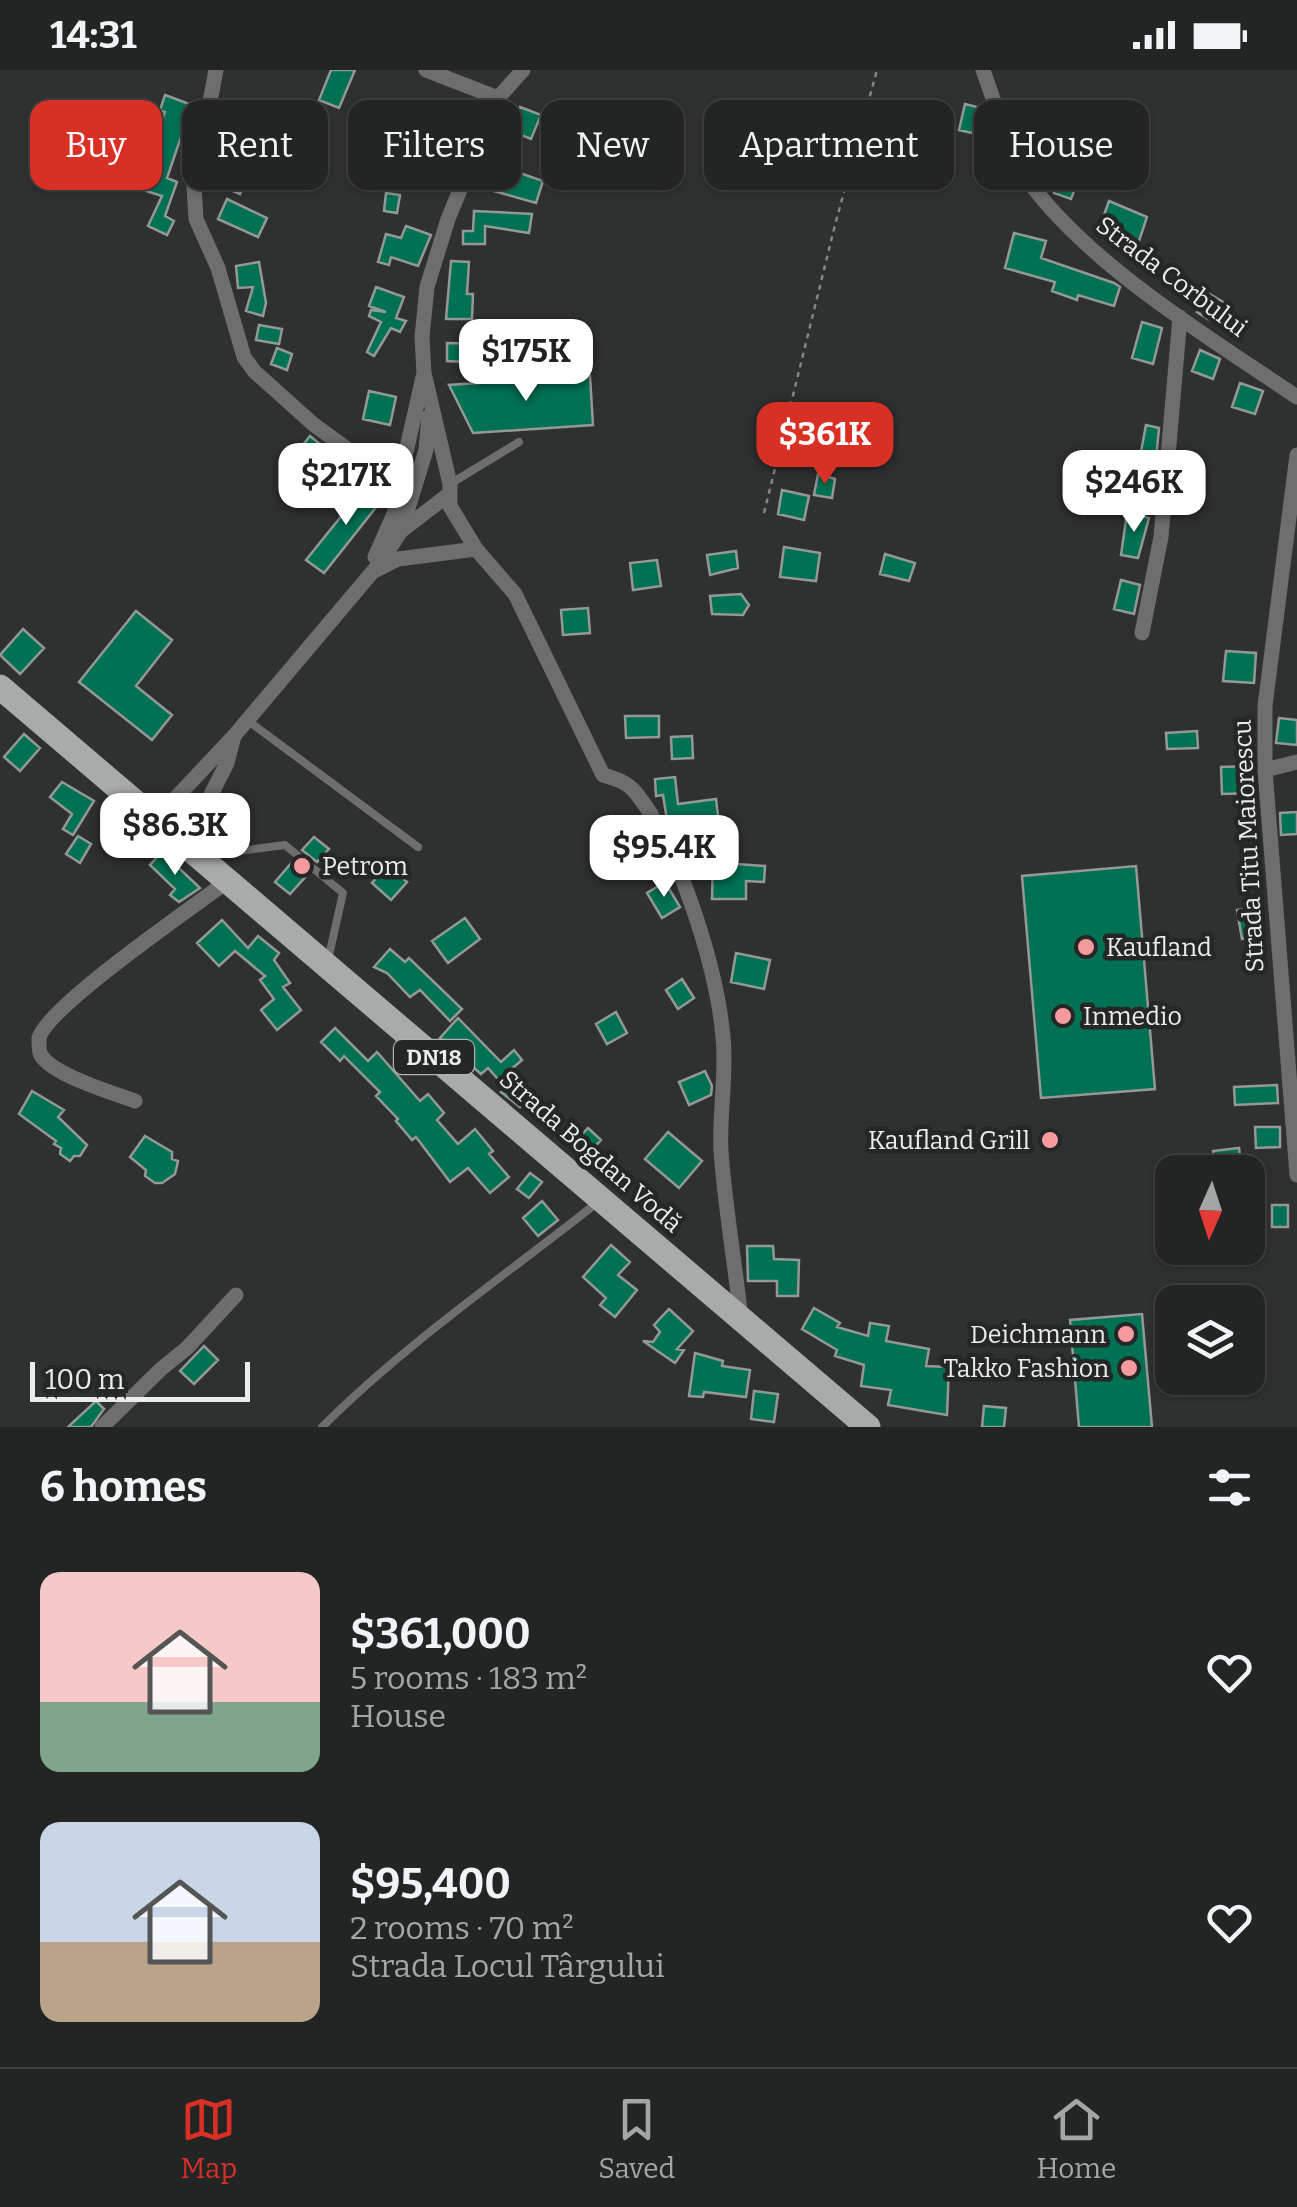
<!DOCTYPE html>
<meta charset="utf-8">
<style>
:root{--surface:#232524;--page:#2f3131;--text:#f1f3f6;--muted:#a3a5a6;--line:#404241;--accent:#d93025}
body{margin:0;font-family:Bitter,serif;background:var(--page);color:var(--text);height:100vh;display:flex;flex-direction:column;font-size:38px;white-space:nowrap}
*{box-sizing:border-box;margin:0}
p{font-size:32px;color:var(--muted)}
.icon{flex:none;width:55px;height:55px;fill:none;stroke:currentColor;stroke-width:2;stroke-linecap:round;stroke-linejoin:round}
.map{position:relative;height:1357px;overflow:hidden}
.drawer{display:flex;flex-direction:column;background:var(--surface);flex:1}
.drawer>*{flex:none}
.top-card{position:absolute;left:30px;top:30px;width:1238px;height:90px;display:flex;gap:20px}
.needle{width:65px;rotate:183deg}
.tools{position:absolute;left:1155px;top:1085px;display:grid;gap:20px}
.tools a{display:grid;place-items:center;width:110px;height:110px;border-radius:20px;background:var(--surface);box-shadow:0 2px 8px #0004,0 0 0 2px var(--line);font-size:50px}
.scale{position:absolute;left:30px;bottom:25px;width:220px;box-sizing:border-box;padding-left:10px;border:5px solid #ebedec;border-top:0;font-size:28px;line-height:35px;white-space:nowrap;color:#ebedec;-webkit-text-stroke:8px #252726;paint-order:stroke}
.price{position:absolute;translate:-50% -85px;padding:0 22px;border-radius:20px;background:#fff;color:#222;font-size:32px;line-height:65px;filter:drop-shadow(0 2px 5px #0008)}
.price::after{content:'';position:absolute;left:50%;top:60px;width:30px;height:22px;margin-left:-15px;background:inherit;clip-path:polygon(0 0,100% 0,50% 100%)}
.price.active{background:var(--accent);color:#fff}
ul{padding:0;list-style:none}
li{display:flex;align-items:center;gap:30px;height:250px;padding:0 40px}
li span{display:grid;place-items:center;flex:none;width:280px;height:200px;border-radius:20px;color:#555}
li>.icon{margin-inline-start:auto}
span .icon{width:120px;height:120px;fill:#fffc;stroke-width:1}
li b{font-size:42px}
h2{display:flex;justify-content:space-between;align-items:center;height:120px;padding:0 40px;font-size:42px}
.chip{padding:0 35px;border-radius:20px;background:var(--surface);box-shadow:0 2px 8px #0004,0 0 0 2px var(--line);font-size:35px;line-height:90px}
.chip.active{background:var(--accent);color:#fff}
.status{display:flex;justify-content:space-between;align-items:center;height:70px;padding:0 50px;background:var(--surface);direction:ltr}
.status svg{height:28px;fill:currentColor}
.tab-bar{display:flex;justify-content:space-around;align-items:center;height:140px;border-top:2px solid var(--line);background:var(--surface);font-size:28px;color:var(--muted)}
.tab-bar a{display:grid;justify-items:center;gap:5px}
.tab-bar .active{color:var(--accent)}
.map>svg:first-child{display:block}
.building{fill:#007153;stroke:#949896;stroke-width:2.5}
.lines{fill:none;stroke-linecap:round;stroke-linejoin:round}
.path{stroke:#858786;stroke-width:2.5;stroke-dasharray:5 5;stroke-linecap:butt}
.service{stroke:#6d6e6d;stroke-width:8}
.minor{stroke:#6d6e6d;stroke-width:15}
.primary{stroke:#a8aba9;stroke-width:25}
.poi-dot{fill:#f59b9e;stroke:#252726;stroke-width:4}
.labels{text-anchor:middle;stroke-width:9;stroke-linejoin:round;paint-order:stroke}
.shield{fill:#252726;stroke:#b0b2b1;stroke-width:2.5}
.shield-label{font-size:22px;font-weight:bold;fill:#ebedec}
.street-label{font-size:25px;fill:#ebedec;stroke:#252726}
.poi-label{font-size:25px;fill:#ebedec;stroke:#252726;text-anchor:start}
</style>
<div class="status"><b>14:31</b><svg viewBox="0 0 49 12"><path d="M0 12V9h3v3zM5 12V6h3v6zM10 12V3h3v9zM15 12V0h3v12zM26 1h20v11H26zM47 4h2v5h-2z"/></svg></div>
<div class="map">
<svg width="1297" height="1357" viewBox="0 0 1297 1357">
<rect width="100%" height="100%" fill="#2f3130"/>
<path class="building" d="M331,0h24l-16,38 -20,-8z
M165,25l27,10 -25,73 10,4 -12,34 9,5 -7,14 -19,-9 14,-30 -16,-5 13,-37 -9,-4 15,-38 -5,-2z
M965,34l20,5 1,5 -5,21 -22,-5z
M232,36l25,10 -9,21 -25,-11z
M520,37l21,8 -10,24 -10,-4 -10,35 32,11 -7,22 -53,-15 15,-42 6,2z
M1031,50l19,4 -5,25 -19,-4z
M444,68l17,10 -7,13 -17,-10z
M228,94l20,9 -8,21 -21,-9z
M1062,99l18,7 -9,23 -17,-6z
M386,123l14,2 -3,18 -13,-2z
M227,129l40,19 -9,19 -40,-18z
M1109,131l38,16 -10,30 -38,-18z
M474,141l58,3 -3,19 -44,-7v18h-22v-13h10z
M406,156l25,9 -13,31 -27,-9 -2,8 -11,-3 8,-28 15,4z
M1014,163l32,8 -5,17 73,25 6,4 -6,19 -36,-11 -1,5 -25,-9 3,-9 -50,-14z
M451,191l18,1 -2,32h6l-1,25h-26z
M259,192l7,41 -3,13 -17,-5 7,-24 -15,1 -2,-22z
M376,217l28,10 -8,21 10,3 -6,11 -9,-4 -17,28 -7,-4 14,-30 -12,-6 2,-6 15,2 -17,-6z
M1208,223l15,9 -12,19 -14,-9z
M1142,252l20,6 -9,36 -21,-6z
M259,255l23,4 -3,15 -23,-4z
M447,273l37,1v19l-37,-2z
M277,278l15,6 -5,16 -16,-6z
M1200,280l20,9 -7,20 -21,-8z
M590,306l3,49 -120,8 -24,-48z
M1240,313l23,8 -8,23 -23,-7z
M369,321l27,6 -6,28 -27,-6z
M1146,355l13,3 -3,32 -16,-3z
M310,366l25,20 -12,15 -25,-20z
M818,404l17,5 -3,19 -18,-3z
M368,413l17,13 -61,77 -18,-13z
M782,420l27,6 -5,24 -26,-6z
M1127,443l22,5 -11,40 -17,-3z
M784,477l36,6 -4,28 -36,-4z
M736,481l2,17 -28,7 -3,-20z
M885,484l30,9 -6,18 -29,-7z
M657,490l4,26 -28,4 -3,-27z
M1121,510l19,5 -6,29 -20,-5z
M741,524l8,11 -6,10 -31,-1 -2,-18z
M588,538l2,25 -27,2 -2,-25z
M136,541l36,29 -36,46 36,29 -20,25 -73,-58z
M23,559l21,19 -24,26 -20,-19z
M1226,581l30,2 -2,30 -31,-2z
M625,646h34v21l-33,1z
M1279,648l18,2v25l-21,-2z
M1197,661l1,17 -31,1 -1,-16z
M24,664l16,14 -20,23 -16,-14z
M692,666l1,22 -21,1 -1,-22z
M1252,696l1,27 -31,1 -1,-27z
M675,707l3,27 38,-5 5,42 15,-1 1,24 28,2 -1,16 -18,-1v18h-34l1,-37h-4v-10l-23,7 -19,-39 -4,-25 -7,1 -1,-17z
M62,712l32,19 -21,34 -10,-6 9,-15 -22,-17z
M1297,742v22l-16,1 -1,-22z
M641,750l7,12 -16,11 -8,-12z
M78,766l13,8 -11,19 -14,-9z
M314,767l15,12 -12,13 -15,-12z
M162,782l38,36 -21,14 -9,-7 5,-6 -25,-24z
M293,791l15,13 -18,20 -15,-12z
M388,795l19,17 -16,18 -19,-17z
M1136,796l19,223 -114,9 -19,-222z
M665,812l15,25 -18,11 -15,-25z
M1260,837l4,28 -22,4 -5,-29z
M465,848l15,21 -32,24 -16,-22z
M222,850l26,28 10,-12 21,17 -5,7 16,23 -7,4 18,23 -24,20 -16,-20 13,-11 -14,-19 5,-4 -30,-25 -16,15 -22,-23z
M390,879l15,13 4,-4 53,51 -12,12 -30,-31 -10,7 -23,-24 -13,-6z
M736,883l34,7 -6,29 -33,-7z
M682,909l12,19 -16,11 -12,-19z
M616,942l11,21 -20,11 -11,-20z
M458,948l43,44 13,-12 8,10 -14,12 24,21 -12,14 -19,-15 4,-5 -17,-19 -7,6 -41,-36z
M335,958l33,33 9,-9 43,49 8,-7 16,19 -7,7 21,24 17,-15 18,22 -4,3 20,23 -19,16 -22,-25 -18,14 -34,-45 -4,3 -16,-19 2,-2 -22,-23 4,-4 -36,-36 -4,5 -19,-19z
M705,1001l7,15 -1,9 -22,10 -10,-23z
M1277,1015l1,18 -43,2 -1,-18z
M32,1021l32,19 -6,7 29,28 -7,11h-6l-4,5 -10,-7 1,-6 -7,-4 2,-3 -37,-27z
M1255,1057h25v20l-24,1z
M588,1058l13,12 -16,17 -13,-12z
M668,1062l34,29 -23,27 -34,-29z
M145,1066l27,16v7l6,2 -3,13 -13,9h-7l-10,-7 1,-6 -16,-13z
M1239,1078l2,15 -26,3 -2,-15z
M530,1103l12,9 -13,16 -12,-9z
M542,1131l16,19 -20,16 -15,-18z
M1272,1135h16v22h-16z
M611,1175l19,17 -12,13 19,15 -22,27 -15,-12 6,-7 -23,-21z
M747,1176h26l1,13 25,1 -1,36h-21v-15h-29z
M814,1238l26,15 -3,4 31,9 2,-13 19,3 -3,15 43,8 -3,17 23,1 -2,48 -59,-10 3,-15 -30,-4 3,-21 -29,-9 2,-6 -35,-21z
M669,1239l24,22 -16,18 7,1 -9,13 -32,-22 10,1 7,-10 -6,-7z
M1142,1244l10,113h-73l-9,-107z
M204,1276l14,14 -24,24 -14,-13z
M695,1283l28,8 -1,5 28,4 -4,27 -42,-5 -1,5 -14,-1z
M754,1321l24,3 -4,28 -23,-3z
M96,1331l8,8 -13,18h-23z
M984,1336l22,2 -2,19h-22z"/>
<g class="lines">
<path class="path" d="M764,443l71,-288 42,-155"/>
<path class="service" d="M450,414l69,-42
M247,650l171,127
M209,785l76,-10 58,48 -15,67
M322,1357c84,-84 183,-151 276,-225"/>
<path class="minor" d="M216,0l-22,116 2,33 22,49 26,89 10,14 59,53 82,60 5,16 -25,57
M426,0l72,28
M523,0l-25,28 -50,121 -21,68 -5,50 2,36 26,111v22l26,43 39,45 88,181c14,4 24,7 33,18 43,53 81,176 87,244 4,38 -4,76 -2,114 4,56 14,112 20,168
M983,0c9,27 32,92 47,113 61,83 181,156 267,214
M1297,385l-32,251v64l32,405
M395,414l9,-23 19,-84
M401,461l47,-36
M376,500l22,-11 78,-10
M1142,563l19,-96 19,-220
M1265,700l32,-8
M156,749l78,-83 146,-173 21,-32 25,-81 3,-34
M186,774l41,-81 7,-27
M135,1031c-21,-8 -87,-27 -95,-48 -1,-2 -1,-12 -1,-15 9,-32 157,-133 190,-158
M102,1357l59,-58 26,-21 49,-53"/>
<path class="primary" d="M0,617l868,740"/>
</g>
<g class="poi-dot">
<circle cx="302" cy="796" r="10"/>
<circle cx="1086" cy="877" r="10"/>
<circle cx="1063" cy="946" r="10"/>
<circle cx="1050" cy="1070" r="10"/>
<circle cx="1126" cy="1264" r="10"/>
<circle cx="1129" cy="1298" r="10"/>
</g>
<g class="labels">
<rect class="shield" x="394" y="970" width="80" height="34" rx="8"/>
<g class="shield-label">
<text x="434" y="995">DN18</text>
</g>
<g class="street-label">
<text transform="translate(1172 206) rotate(37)" y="9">Strada Corbului</text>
<text transform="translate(1248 776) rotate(-93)" y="9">Strada Titu Maiorescu</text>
<text transform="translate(591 1081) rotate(41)" y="9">Strada Bogdan Vodă</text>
</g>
<g class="poi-label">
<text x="322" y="805">Petrom</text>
<text x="1106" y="886">Kaufland</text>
<text x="1083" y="955">Inmedio</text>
<text x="1030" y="1079" text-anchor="end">Kaufland Grill</text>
<text x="1106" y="1273" text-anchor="end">Deichmann</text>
<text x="1109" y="1307" text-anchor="end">Takko Fashion</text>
</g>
</g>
</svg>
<div class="tools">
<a><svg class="needle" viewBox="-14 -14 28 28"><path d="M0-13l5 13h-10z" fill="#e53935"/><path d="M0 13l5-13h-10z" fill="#a3a5a6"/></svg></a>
<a><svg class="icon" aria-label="layers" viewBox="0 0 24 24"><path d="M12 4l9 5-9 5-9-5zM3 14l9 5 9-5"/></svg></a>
</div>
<div class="scale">100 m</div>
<b class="price" style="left:526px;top:334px">$175K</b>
<b class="price active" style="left:825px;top:417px">$361K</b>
<b class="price" style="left:346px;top:458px">$217K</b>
<b class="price" style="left:1134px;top:465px">$246K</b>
<b class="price" style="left:175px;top:808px">$86.3K</b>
<b class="price" style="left:664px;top:830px">$95.4K</b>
<div class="top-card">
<a class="chip active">Buy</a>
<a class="chip">Rent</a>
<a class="chip">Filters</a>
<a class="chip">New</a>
<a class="chip">Apartment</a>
<a class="chip">House</a>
</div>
</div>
<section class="drawer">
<h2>6 homes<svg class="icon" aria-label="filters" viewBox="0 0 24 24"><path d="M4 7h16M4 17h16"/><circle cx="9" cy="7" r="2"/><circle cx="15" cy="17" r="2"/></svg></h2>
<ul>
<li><span style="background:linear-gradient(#f6c9c9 65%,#7fa58c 0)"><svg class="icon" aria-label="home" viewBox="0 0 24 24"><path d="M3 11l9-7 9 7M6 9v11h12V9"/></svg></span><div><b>$361,000</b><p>5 rooms · 183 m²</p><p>House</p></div><svg class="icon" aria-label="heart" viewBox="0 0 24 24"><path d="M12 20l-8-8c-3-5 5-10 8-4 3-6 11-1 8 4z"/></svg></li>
<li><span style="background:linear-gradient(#c9d6e8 60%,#b9a48a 0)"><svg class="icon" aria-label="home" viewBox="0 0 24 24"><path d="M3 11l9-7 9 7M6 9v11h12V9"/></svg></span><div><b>$95,400</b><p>2 rooms · 70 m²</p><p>Strada Locul Târgului</p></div><svg class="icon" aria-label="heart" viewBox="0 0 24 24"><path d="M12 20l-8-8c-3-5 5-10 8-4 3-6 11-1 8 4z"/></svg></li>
</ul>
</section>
<nav class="tab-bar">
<a class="active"><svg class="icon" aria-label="map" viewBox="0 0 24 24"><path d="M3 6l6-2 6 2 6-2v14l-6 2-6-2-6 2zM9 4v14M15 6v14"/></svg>Map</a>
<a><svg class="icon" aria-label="saved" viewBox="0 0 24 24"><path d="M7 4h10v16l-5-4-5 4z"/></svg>Saved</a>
<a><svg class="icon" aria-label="home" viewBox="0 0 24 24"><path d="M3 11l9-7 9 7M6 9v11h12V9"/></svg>Home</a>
</nav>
